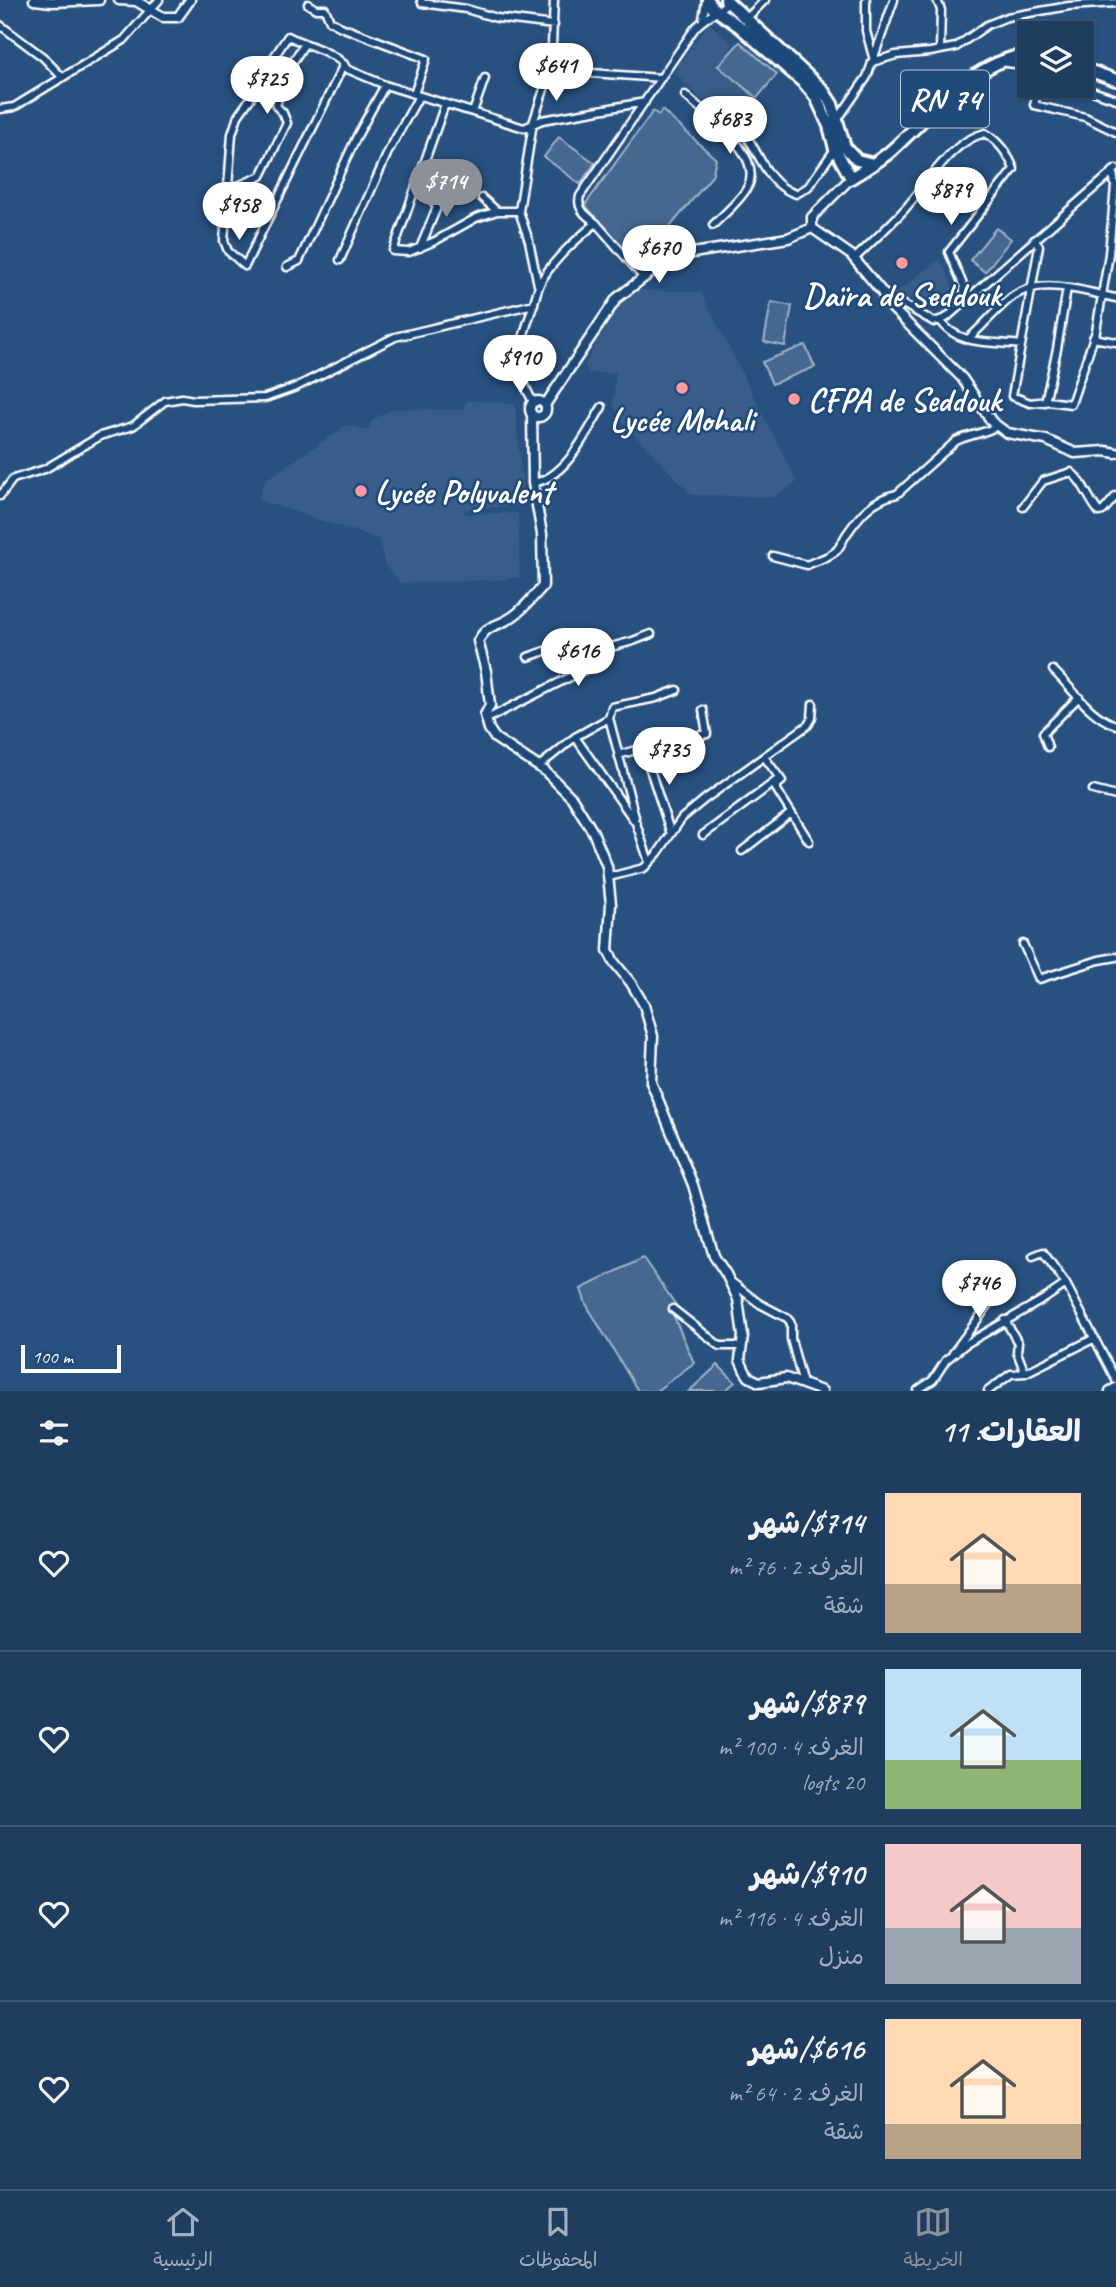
<!DOCTYPE html>
<html lang="ar">
<meta charset="utf-8">
<style>
:root{--surface:#1e3d5f;--page:#2b4868;--text:#f1f3f6;--muted:#a1aebd;--line:#3c5674;--accent:#8c9099}
body{margin:0;font-family:Caveat,"Playpen Sans Arabic",sans-serif;background:var(--page);color:var(--text);direction:rtl;height:100vh;display:flex;flex-direction:column;font-size:26px;white-space:nowrap}
*{box-sizing:border-box;margin:0}
p{font-size:23px;color:var(--muted)}
.icon{flex:none;width:38px;height:38px;fill:none;stroke:currentColor;stroke-width:2;stroke-linecap:round;stroke-linejoin:round}
.map{position:relative;height:1391px;overflow:hidden;direction:ltr}
.panel{display:flex;flex-direction:column;background:var(--surface);flex:1}
.panel>*{flex:none}
.buttons{position:absolute;left:1017px;top:21px;display:grid;gap:14px}
.buttons a{display:grid;place-items:center;width:77px;height:77px;border-radius:0px;background:var(--surface);box-shadow:0 2px 5px #0004,0 0 0 2px var(--line);font-size:35px}
.scale{position:absolute;left:21px;bottom:18px;width:100px;box-sizing:border-box;padding-left:7px;border:4px solid #fff;border-top:0;font-size:19px;line-height:24px;white-space:nowrap;color:#fff;-webkit-text-stroke:5px #1f4a7a;paint-order:stroke}
.price{position:absolute;translate:-50% -60px;padding:0 16px;border-radius:24px;background:#fff;color:#222;font-size:23px;line-height:46px;filter:drop-shadow(0 2px 4px #0008)}
.price::after{content:'';position:absolute;left:50%;top:42px;width:21px;height:16px;margin-left:-10px;background:inherit;clip-path:polygon(0 0,100% 0,50% 100%)}
.price.active{background:var(--accent);color:#fff}
ul{padding:0;list-style:none}
li{display:flex;align-items:center;gap:21px;height:175px;padding:0 35px}
li+li{border-top:2px solid var(--line)}
li span{display:grid;place-items:center;flex:none;width:196px;height:140px;border-radius:0px;color:#555}
li>.icon{margin-inline-start:auto}
span .icon{width:84px;height:84px;fill:#fffc;stroke-width:1}
li b{font-size:30px}
h2{display:flex;justify-content:space-between;align-items:center;height:84px;padding:0 35px;font-size:30px}
.tab-bar{display:flex;justify-content:space-around;align-items:center;height:98px;border-top:2px solid var(--line);background:var(--surface);font-size:19px;color:var(--muted)}
.tab-bar a{display:grid;justify-items:center;gap:4px}
.tab-bar .active{color:var(--accent)}
.map>svg:first-child{display:block}
.built{fill:#375d88}
.green{fill:#446890;stroke:#a2b4c8;stroke-width:2}
.lines{fill:none;stroke-linecap:round;stroke-linejoin:round}
.minor-casing{stroke:#fff;stroke-width:11}
.tertiary-casing{stroke:#fff;stroke-width:13}
.primary-casing{stroke:#fff;stroke-width:16}
.minor{stroke:#1f4a7a;stroke-width:6}
.tertiary{stroke:#1f4a7a;stroke-width:8}
.primary{stroke:#1f4a7a;stroke-width:10}
.poi-dot{fill:#ff9aa2;stroke:#1f4a7a;stroke-width:2.5}
.labels{text-anchor:middle;stroke-width:5;stroke-linejoin:round;paint-order:stroke}
.shield{fill:#1f4a7a;stroke:#bcc9d7;stroke-width:2}
.shield-label{font-size:32px;font-weight:bold;fill:#fff}
.poi-label{font-size:33px;font-weight:bold;fill:#fff;stroke:#1f4a7a}
</style>
<div class="map">
<svg width="1116" height="1391" viewBox="0 0 1116 1391">
<rect width="100%" height="100%" fill="#28517f"/>
<filter id="ink" filterUnits="userSpaceOnUse"><feTurbulence type="fractalNoise" baseFrequency=".0143" numOctaves="2"/><feDisplacementMap in="SourceGraphic" scale="14" xChannelSelector="R" yChannelSelector="G"/><feConvolveMatrix kernelMatrix="1 2 1 2 8 2 1 2 1" color-interpolation-filters="sRGB"/></filter>
<g filter="url(#ink)">
<path class="built" d="M709,23l24,22 -12,16 39,37 -29,32 -54,-55 1,-10z
M938,260l5,4 11,26v6l-18,14 -39,-18z
M635,290l66,2 96,190 -23,15 -82,-2 -69,-72 -10,-19 3,-31h-28l-3,-8 28,-54z
M467,400l48,4 9,102 -60,3 1,5 53,-1 2,64 -22,3 -97,3 -16,-17 -6,-27 -121,-39 6,-19 83,-56 20,6 6,-12 20,-10 69,1z"/>
<path class="green" d="M740,42l37,32 -20,24 -39,-32z
M662,110l54,49 -4,17 -66,80 -13,3 -5,-12 -4,2 -39,-44 68,-94 6,4z
M559,137l36,26 -15,21 -36,-27z
M996,228l15,11 -26,33 -15,-12z
M771,302l21,4 -7,40 -21,-4z
M805,345l10,22 -43,17 -10,-22z
M643,1258l33,47 -4,7 22,51 -38,28h-18l-52,-87 -5,-15z
M718,1365l17,17 -10,9h-36z"/>
<g class="lines">
<defs>
<path id="minor" d="M421,0l1,3 44,6 31,9 57,7
M866,0v31l7,26
M937,0l4,10 -1,40
M308,4l8,5h9l5,12 11,6 85,32 -12,35
M703,19l3,-19
M746,19l19,-19
M0,25l43,32 19,20
M872,62l24,-7 34,-3 26,-5 31,-22 20,-8 62,-11 47,-3
M1007,63l22,3
M344,64l-99,202 -17,-15 -4,-10 8,-107 6,-18 19,-27 9,-20 22,-33c16,9 50,16 59,33l38,16 139,43 18,-8 103,-18
M550,70l111,8
M1039,86l-5,19 51,12 31,15
M1077,86l39,13
M685,95c21,20 81,60 62,93 -8,14 -23,26 -34,37
M445,104l-52,147 16,1 26,-11 41,-23 21,-7h22
M0,109l14,-2 110,-67 35,-40
M473,112l12,-34
M838,119l29,-42 27,-77
M739,126c20,22 25,58 57,68l12,-7 27,-38
M228,190l33,-14 26,-53 -4,-10 -7,-7c5,-23 14,-42 28,-61
M482,198l15,13
M596,223l48,55
M1034,240l5,6 -27,150 18,7 18,-2 23,3 25,-73 13,-77 6,-68 -2,-15
M420,248l17,-41 -6,-9
M854,259c17,-16 34,-32 50,-49 24,-26 45,-68 81,-77 13,8 23,21 29,36l-65,83 15,35v16
M340,260l49,-110 30,-54
M287,267l12,-6 58,-125 28,-51
M538,285l-9,-44 -10,-30 14,-88 18,-55 3,-68
M882,292l52,30 12,-4 170,-149
M940,320c18,27 53,21 81,25
M1093,338l23,4
M968,339c14,-12 25,-26 39,-38 30,-27 73,-10 109,-3
M533,402c-21,-37 -13,-56 -1,-93 4,-11 5,-22 11,-31 13,-21 34,-39 53,-55 -9,-7 -20,-14 -16,-27l115,-168c10,-11 22,-15 33,-26
M1045,402l12,-53 10,-61
M533,483c33,-5 53,-50 69,-76
M0,496l13,-17 32,-10 55,-33 33,-10 32,-25 17,-3 12,2 71,-2 31,-11 99,-50 139,-33
M1023,507l20,-26 28,-9c13,10 17,27 28,40l4,-1 13,-15
M773,556l34,9c10,-5 22,-7 30,-15 4,-5 6,-10 9,-15 13,-19 26,-36 51,-41l59,-53c14,-7 28,-7 41,-15
M528,657l39,-14 14,4 4,7
M1053,670c19,18 37,47 63,55
M609,718l26,99
M487,719l99,-50 -1,-15 48,-13 18,-7
M575,737l61,86 13,39
M1048,747l-5,-14 36,-36
M643,748l28,86
M618,755l40,-11 49,-10 -4,-24
M765,758l17,23 -7,6 34,54
M538,767l37,-30 34,-19 3,-11 44,-9 21,-8
M1093,790l23,6
M703,835l77,-57
M742,851l49,-38
M609,877l35,-9 14,-15 24,-35 23,-19 103,-74 4,-7 1,-14
M1023,944l16,35 60,-19 17,-3
M1033,1256l10,-4 23,32 50,96
M730,1281l30,23 27,14 4,5v16l12,45
M673,1309l47,37h21
M1005,1320l13,23 -1,9 8,21
M953,1353l47,-64 -2,-7
M918,1390l15,-10 13,-20 20,-16 78,-45 22,-15
M988,1391l23,-17 14,-1 70,-35"/>
<path id="tertiary" d="M34,0l18,2 47,-2
M119,0l17,1 27,16h15l12,-17
M851,178l-39,39v11l39,27 31,37 5,11 75,75 30,44 15,11 39,7 29,13 30,-2 11,2
M530 409a8 8 0 1 1 16 0a8 8 0 1 1-16 0Z
M545,405l72,-107 45,-34 18,-9 108,-17 24,-10
M532,414l1,69 9,51 1,52c-11,12 -23,28 -38,35 -14,7 -18,5 -27,20l8,30 4,34 -5,10 4,14 6,9 50,33 27,27 21,34 14,34 4,38 -3,46 6,12 17,21 13,22 9,31 -2,46 42,103 21,71 12,18 12,25 5,37 -3,24 5,11 4,6 10,5 27,-4 36,13
M1110,1391l6,-3"/>
<path id="primary" d="M708,0l5,8 27,19 64,56 12,14 13,29 6,23 16,29c14,-9 29,-17 41,-28 41,-37 79,-88 137,-96
M726,0l96,89 10,15 13,43 12,13 16,4
M1082,68l34,12"/>
</defs>
<use href="#minor" class="minor-casing"/>
<use href="#tertiary" class="tertiary-casing"/>
<use href="#primary" class="primary-casing"/>
<use href="#minor" class="minor"/>
<use href="#tertiary" class="tertiary"/>
<use href="#primary" class="primary"/>
</g>
</g>
<g class="poi-dot">
<circle cx="902" cy="263" r="7"/>
<circle cx="682" cy="388" r="7"/>
<circle cx="794" cy="399" r="7"/>
<circle cx="361" cy="491" r="7"/>
</g>
<g class="labels">
<rect class="shield" x="901" y="70.5" width="88" height="57" rx="5"/>
<g class="shield-label">
<text x="945" y="110">RN 74</text>
</g>
<g class="poi-label">
<text x="902" y="306">Daïra de Seddouk</text>
<text x="808" y="411" text-anchor="start">CFPA de Seddouk</text>
<text x="682" y="431">Lycée Mohali</text>
<text x="375" y="503" text-anchor="start">Lycée Polyvalent</text>
</g>
</g>
</svg>
<div class="buttons">
<a><svg class="icon" aria-label="layers" viewBox="0 0 24 24"><path d="M12 4l9 5-9 5-9-5zM3 14l9 5 9-5"/></svg></a>
</div>
<div class="scale">100 m</div>
<b class="price" style="left:556px;top:103px">$641</b>
<b class="price" style="left:267px;top:116px">$725</b>
<b class="price" style="left:730px;top:156px">$683</b>
<b class="price active" style="left:446px;top:219px">$714</b>
<b class="price" style="left:951px;top:227px">$879</b>
<b class="price" style="left:239px;top:242px">$958</b>
<b class="price" style="left:659px;top:285px">$670</b>
<b class="price" style="left:520px;top:395px">$910</b>
<b class="price" style="left:578px;top:688px">$616</b>
<b class="price" style="left:669px;top:787px">$735</b>
<b class="price" style="left:979px;top:1320px">$746</b>
</div>
<section class="panel">
<h2>العقارات: 11<svg class="icon" aria-label="filters" viewBox="0 0 24 24"><path d="M4 7h16M4 17h16"/><circle cx="9" cy="7" r="2"/><circle cx="15" cy="17" r="2"/></svg></h2>
<ul>
<li><span style="background:linear-gradient(#ffd9b3 65%,#b9a48a 0)"><svg class="icon" aria-label="home" viewBox="0 0 24 24"><path d="M3 11l9-7 9 7M6 9v11h12V9"/></svg></span><div><b>$714/شهر</b><p>الغرف: 2 · 76 m²</p><p>شقة</p></div><svg class="icon" aria-label="heart" viewBox="0 0 24 24"><path d="M12 20l-8-8c-3-5 5-10 8-4 3-6 11-1 8 4z"/></svg></li>
<li><span style="background:linear-gradient(#bfe0f5 65%,#8fb573 0)"><svg class="icon" aria-label="home" viewBox="0 0 24 24"><path d="M3 11l9-7 9 7M6 9v11h12V9"/></svg></span><div><b>$879/شهر</b><p>الغرف: 4 · 100 m²</p><p>20 logts</p></div><svg class="icon" aria-label="heart" viewBox="0 0 24 24"><path d="M12 20l-8-8c-3-5 5-10 8-4 3-6 11-1 8 4z"/></svg></li>
<li><span style="background:linear-gradient(#f6c9c9 60%,#9aa5b1 0)"><svg class="icon" aria-label="home" viewBox="0 0 24 24"><path d="M3 11l9-7 9 7M6 9v11h12V9"/></svg></span><div><b>$910/شهر</b><p>الغرف: 4 · 116 m²</p><p>منزل</p></div><svg class="icon" aria-label="heart" viewBox="0 0 24 24"><path d="M12 20l-8-8c-3-5 5-10 8-4 3-6 11-1 8 4z"/></svg></li>
<li><span style="background:linear-gradient(#ffd9b3 75%,#b9a48a 0)"><svg class="icon" aria-label="home" viewBox="0 0 24 24"><path d="M3 11l9-7 9 7M6 9v11h12V9"/></svg></span><div><b>$616/شهر</b><p>الغرف: 2 · 64 m²</p><p>شقة</p></div><svg class="icon" aria-label="heart" viewBox="0 0 24 24"><path d="M12 20l-8-8c-3-5 5-10 8-4 3-6 11-1 8 4z"/></svg></li>
</ul>
</section>
<nav class="tab-bar">
<a class="active"><svg class="icon" aria-label="map" viewBox="0 0 24 24"><path d="M3 6l6-2 6 2 6-2v14l-6 2-6-2-6 2zM9 4v14M15 6v14"/></svg>الخريطة</a>
<a><svg class="icon" aria-label="saved" viewBox="0 0 24 24"><path d="M7 4h10v16l-5-4-5 4z"/></svg>المحفوظات</a>
<a><svg class="icon" aria-label="home" viewBox="0 0 24 24"><path d="M3 11l9-7 9 7M6 9v11h12V9"/></svg>الرئيسية</a>
</nav>
